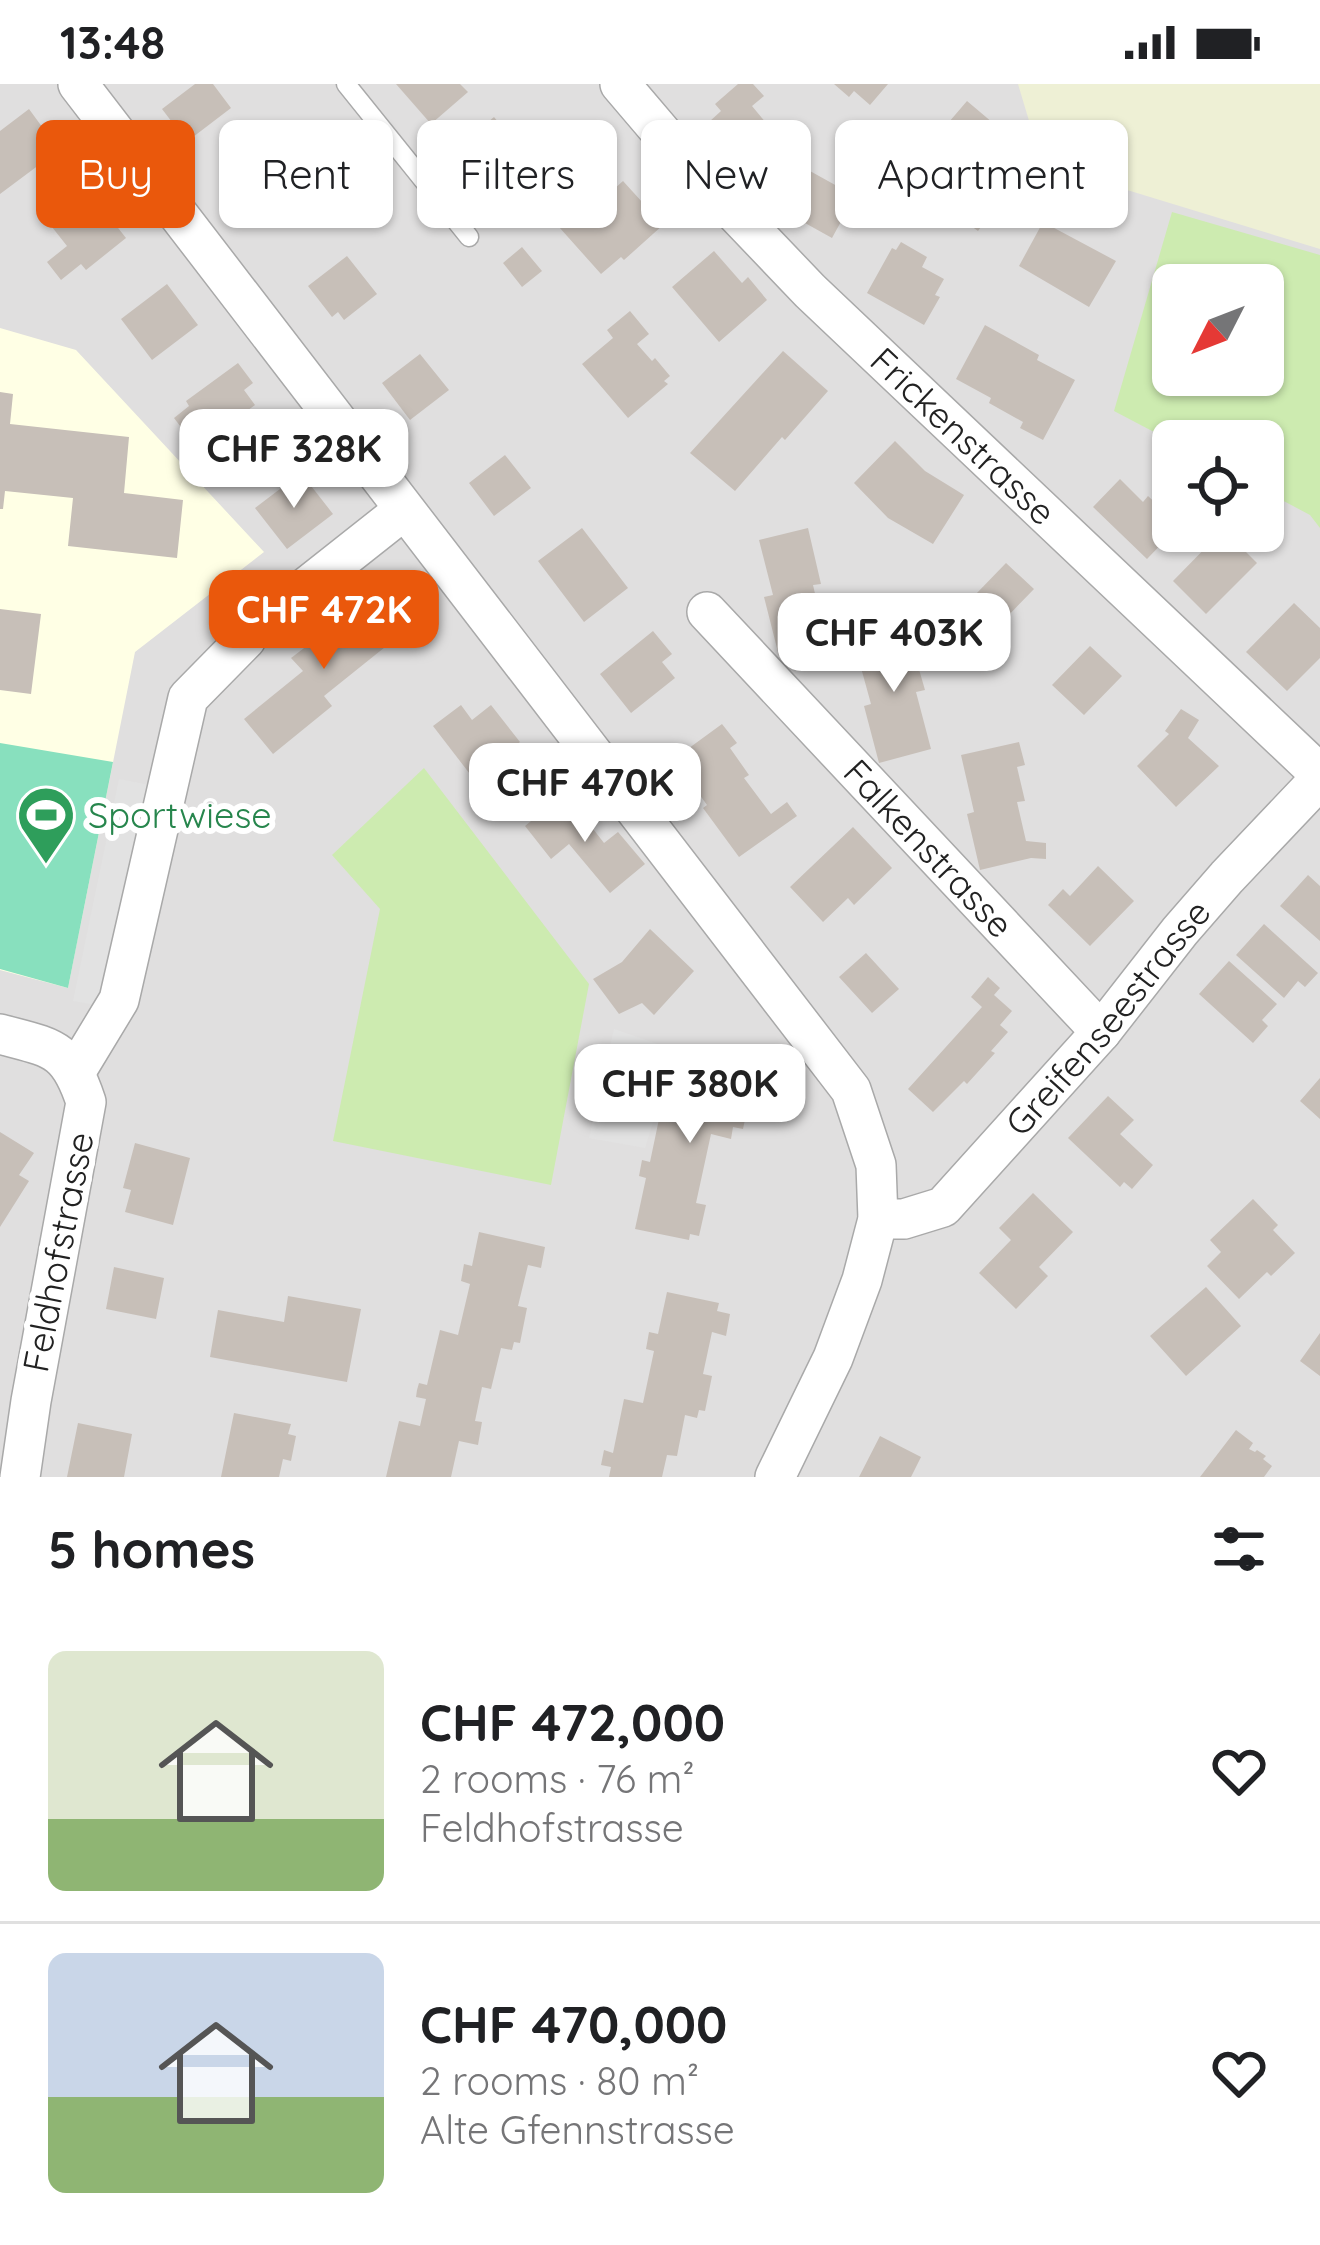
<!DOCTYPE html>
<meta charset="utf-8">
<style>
:root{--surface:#fff;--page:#f6f6f6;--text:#202124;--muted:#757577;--line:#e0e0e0;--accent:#ea580c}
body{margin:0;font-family:Quicksand,sans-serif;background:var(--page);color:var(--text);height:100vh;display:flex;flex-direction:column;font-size:45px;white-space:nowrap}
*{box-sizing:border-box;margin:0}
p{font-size:39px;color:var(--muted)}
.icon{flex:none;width:66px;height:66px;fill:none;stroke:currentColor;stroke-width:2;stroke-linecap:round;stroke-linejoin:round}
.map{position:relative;height:1393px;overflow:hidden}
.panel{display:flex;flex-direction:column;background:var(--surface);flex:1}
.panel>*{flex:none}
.banner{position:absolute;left:36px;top:36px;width:1248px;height:108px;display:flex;gap:24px}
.needle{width:78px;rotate:228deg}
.tools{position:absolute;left:1152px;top:180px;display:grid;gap:24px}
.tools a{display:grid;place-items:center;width:132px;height:132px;border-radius:18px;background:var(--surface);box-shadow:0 3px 9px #0004;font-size:60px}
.price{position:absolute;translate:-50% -102px;padding:0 27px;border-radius:24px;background:#fff;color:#222;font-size:39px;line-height:78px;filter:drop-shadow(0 3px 6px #0008)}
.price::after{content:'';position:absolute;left:50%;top:72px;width:36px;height:27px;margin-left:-18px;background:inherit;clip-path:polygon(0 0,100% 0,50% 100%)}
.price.current{background:var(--accent);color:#fff}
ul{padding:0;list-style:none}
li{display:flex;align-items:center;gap:36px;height:300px;padding:0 48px}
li+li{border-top:3px solid var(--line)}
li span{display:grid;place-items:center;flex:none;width:336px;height:240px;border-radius:18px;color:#555}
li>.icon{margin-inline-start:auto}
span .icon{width:144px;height:144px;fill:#fffc;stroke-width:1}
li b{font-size:51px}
h2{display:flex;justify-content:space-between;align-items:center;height:144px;padding:0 48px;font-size:51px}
.chip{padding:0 42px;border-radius:18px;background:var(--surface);box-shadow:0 3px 9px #0004;font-size:42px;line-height:108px}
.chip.current{background:var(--accent);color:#fff}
.status{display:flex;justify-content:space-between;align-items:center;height:84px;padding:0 60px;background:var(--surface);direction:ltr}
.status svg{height:33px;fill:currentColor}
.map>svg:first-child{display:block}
.residential{fill:#e0dfdf;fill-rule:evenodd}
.education{fill:#ffffe5}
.farmland{fill:#eef0d5}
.grass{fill:#cdebb0;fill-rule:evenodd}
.pitch{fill:#88e0be}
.parking{fill:#e2e2e2}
.building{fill:#c7bfb8}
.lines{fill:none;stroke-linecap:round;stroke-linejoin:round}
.service-casing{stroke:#a9a9a9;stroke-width:21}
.minor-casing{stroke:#a9a9a9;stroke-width:42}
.service{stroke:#fff;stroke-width:18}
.minor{stroke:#fff;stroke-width:39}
.labels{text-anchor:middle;stroke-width:12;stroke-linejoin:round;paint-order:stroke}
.street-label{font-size:36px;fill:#222;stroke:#fff}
.leisure-label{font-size:36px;fill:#27864d;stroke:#fff;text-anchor:start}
</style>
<div class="status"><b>13:48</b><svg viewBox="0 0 49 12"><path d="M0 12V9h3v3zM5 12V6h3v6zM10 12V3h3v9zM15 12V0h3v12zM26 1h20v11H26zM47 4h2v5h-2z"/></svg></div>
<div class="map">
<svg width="1320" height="1393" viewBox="0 0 1320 1393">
<rect width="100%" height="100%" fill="#f2efe9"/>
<path class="residential" d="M0,0h1320v1393h-1320zM1173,201h90v90h-90zM1173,357h90v90h-90z"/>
<path class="education" d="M0,244l76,22 188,202 -129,100 -67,336 -68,-18z"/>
<path class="farmland" d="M1018,0h302v165l-278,-85z"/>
<path class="grass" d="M1172,128l148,43v273l-10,-13 -47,-25v-49l-90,1 -59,-31zM1173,201h90v90h-90z
M424,684l165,216 -38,201 -218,-44 47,-232 -48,-54z"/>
<path class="pitch" d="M0,659l113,19 -45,226 -68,-19z"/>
<path class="parking" d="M119,695l36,7 -53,220 -29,-5z
M614,945l61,21 -30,98 -56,-10z"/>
<path class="building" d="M195,0h18l18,24 -38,29 -9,-12 -6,5 -16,-21z
M396,0h64l8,8 -37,32z
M738,0h15l11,12 -12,10 20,24 -36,32 -22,-25 5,-3 -10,-12 12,-11 -6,-7z
M834,0h54l-18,21 -16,-14 -5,6z
M967,17l45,38 -39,47 24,19 -19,26 -18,-13 6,-8 -15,-10 11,-16 -5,-5 -12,13 -38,-32 24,-29 6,5z
M29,25l30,41 -59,44v-63z
M494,33l47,56 -52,45 -47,-54 10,-8 -8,-9 19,-15 6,6z
M271,66l30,39 -42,31 -30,-39z
M810,87l45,25 -23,42 -45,-25z
M623,97l40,44 -39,35 -3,-3 -20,17 -42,-47 21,-18 5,6z
M92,111l34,43 -40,32 -5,-6 -20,16 -14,-18 20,-16 -15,-19z
M1043,138l73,39 -27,46 -70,-41z
M901,158l26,15 -5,10 22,12 -9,16 5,2 -16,28 -57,-32 25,-45 4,2z
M522,163l20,24 -20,16 -19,-24z
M714,167l28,32 6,-6 19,23 -48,42 -47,-55z
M347,172l30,38 -33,26 -6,-8 -6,5 -24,-31z
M167,200l31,41 -46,35 -31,-41z
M630,227l19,23 -12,10 15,17 3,-3 15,18 -6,5 4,3 -40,34 -46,-54 31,-26 -6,-8z
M985,241l54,30 -2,5 38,20 -32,60 -23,-12 3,-6 -34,-19 2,-5 -35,-19z
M783,267l45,40 -43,49 -3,-3 -47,54 -45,-38z
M420,270l29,36 -39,30 -28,-37z
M238,279l15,20 -9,7 11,15 -41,30 -4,-4 -17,12 -19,-25 15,-12 -3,-5z
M0,308l13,2 -3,30 119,13 -5,56 59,7 -6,58 -109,-12 5,-48 -68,-7 -2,18h-3z
M895,357l30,30 39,24 -31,49 -45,-26 -34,-35z
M505,371l26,33 -37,28 -25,-33z
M301,389l32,41 -46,35 -32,-41z
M1120,395l23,23 5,-6 15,14 4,-4 6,6v20l-26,27 -54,-52z
M582,444l46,60 -44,34 -46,-61z
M808,444l13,56 -8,1 11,47 16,-5 4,17 -18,1 -47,11 -15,-59 9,-2 -14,-55z
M1219,450l17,17 4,-5 17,17 -51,51 -33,-33z
M1006,479l28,26 -31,32 -28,-26z
M375,510l30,37 -81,65 8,10 -59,48 -29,-35 59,-48 -12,-13z
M1294,519l26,25v30l-33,33 -41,-39z
M0,525l41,5 -10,80 -31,-4z
M916,546l7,27 -7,2 9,31 -9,2 15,57 -52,14 -15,-57 7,-2 -16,-58z
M653,547l19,23 -10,8 13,16 -44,35 -31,-39z
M1090,562l32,30 -38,39 -32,-30z
M461,621l11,15 19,-15 29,37 -47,36 -40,-52z
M1181,625l18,11 -11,18 31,28 -43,41 -39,-41 32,-32 -4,-3z
M722,640l15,19 -7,5 19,27 -5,3 27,36 16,-12 10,14 -58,41 -36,-49 4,-3 -33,-46z
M1019,658l6,23 -8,2 8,34 -8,1 9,39 20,2v16l-15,-1 -51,12 -13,-56 7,-2 -13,-57z
M560,713l26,32 4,-4 14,18 14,-11 27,32 -35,29 -41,-49 -18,15 -26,-33z
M853,743l39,41 -38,37 -6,-7 -25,24 -33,-35z
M1098,782l36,35 -44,45 -42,-41 15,-16 7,7z
M1308,791l12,11v55l-40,-35z
M1264,840l54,49 -13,14 -7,-6 -14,17 -48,-43z
M650,845l44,42 -40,44 -12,-12 -23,11 -26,-35 29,-17z
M866,869l33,36 -27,24 -33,-36z
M1229,877l48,43 -15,16 6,6 -15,17 -54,-49z
M988,893l12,11 -6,7 18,16 -12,14 8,7 -17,19 4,2 -28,31 -3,-3 -31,31 -25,-23 74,-82 -11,-10z
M703,966l44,10 -11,48 11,2 -4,19 -10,-2 -2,12 -20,-5 -15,69 10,2 -7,31 -9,-2 -1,6 -54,-11 11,-51 -7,-2 3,-16 8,2 9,-43 20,4 8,-38 -8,-2 4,-19 16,4z
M1320,994v41l-20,-18z
M1108,1012l26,24 -14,14 33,31 -21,24 -8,-7 -4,5 -52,-49z
M0,1048l34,21 -15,22 10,6 -29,46z
M135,1059l55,15 -17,67 -48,-13 6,-22 -8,-2z
M1033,1109l40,39 -34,35 9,9 -32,33 -37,-36 32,-33 -12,-12z
M1253,1115l25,26 -5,5 22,23 -24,23 -4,-4 -28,27 -32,-33 14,-14 -11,-12z
M479,1148l66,15 -4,21 -13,-3 -10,41 9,2 -7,35 -6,-1 -2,8 -11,-2 -10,41 -9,-2 -7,34 7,1 -4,23 -19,-4 -8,36h-65l13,-56 21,5 6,-27 -10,-2 1,-7 2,-7 8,2 13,-55 18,5 12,-51 -9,-3 3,-17 8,2z
M114,1183l50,11 -8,41 -50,-10z
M1206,1203l35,39 -55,50 -36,-40z
M667,1208l52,11 -2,8 13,3 -4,22 -14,-4 -9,42 9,2 -7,35 -6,-1 -2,8 -12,-3 -8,41 -10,-1 -5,22h-53l2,-10 -10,-2 3,-15 9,3 11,-54 19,4 11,-52 -8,-2 3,-17 9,2z
M288,1212l73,13 -14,73 -137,-25 8,-47 66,12z
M1320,1249v43l-20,-15z
M234,1329l57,11 -3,10 8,2 -5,25 -8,-2 -4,18h-58z
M78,1339l54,11 -8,43h-57z
M1236,1346l17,13 -4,6 6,3 2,-2 9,6 -3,3 9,7 -8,11h-64z
M880,1352l41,21 -10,20h-52z"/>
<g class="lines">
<defs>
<path id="service" d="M346,0l123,153"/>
<g id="minor">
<path d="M78,0l773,1006 25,75 2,54 -16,61 -29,78 -58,119"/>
<path id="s1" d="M620,0l63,74 127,133 510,483"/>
<path d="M280,524l124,-98"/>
<path id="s2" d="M707,528l394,420"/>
<path d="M0,950c52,14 68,13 86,68l-55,299 -11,76"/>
<path d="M76,987l43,-71 69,-302 58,-59"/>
<path id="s3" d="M878,1135h26l39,-12 158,-175 79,-101 47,-54 93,-98"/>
</g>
</defs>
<use href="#service" class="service-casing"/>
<use href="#minor" class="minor-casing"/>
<use href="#service" class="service"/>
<use href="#minor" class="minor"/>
</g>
<defs>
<symbol id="stadium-pin" viewBox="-11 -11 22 30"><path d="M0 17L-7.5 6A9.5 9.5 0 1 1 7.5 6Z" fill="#2e9e5b" stroke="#fff"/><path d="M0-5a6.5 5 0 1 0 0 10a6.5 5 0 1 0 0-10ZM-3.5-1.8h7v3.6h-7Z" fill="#fff"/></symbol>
</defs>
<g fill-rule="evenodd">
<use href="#stadium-pin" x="13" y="698" width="66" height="90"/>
</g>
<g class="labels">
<g class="street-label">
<text dy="13" stroke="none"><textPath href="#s1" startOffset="492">Frickenstrasse</textPath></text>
<text dy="13" stroke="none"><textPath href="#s2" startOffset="324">Falkenstrasse</textPath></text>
<text dy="13" stroke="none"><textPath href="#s3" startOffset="318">Greifenseestrasse</textPath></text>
<text transform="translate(58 1168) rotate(-79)" y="13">Feldhofstrasse</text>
</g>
<g class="leisure-label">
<text x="88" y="744">Sportwiese</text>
</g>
</g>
</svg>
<div class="tools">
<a><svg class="needle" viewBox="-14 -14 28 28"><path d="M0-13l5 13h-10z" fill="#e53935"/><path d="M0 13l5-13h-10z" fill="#757577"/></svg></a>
<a><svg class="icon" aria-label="locate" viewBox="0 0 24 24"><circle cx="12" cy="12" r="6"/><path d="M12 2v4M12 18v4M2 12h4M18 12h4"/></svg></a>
</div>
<b class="price" style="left:294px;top:427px">CHF 328K</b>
<b class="price current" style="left:324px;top:588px">CHF 472K</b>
<b class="price" style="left:894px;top:611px">CHF 403K</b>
<b class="price" style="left:585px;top:761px">CHF 470K</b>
<b class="price" style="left:690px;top:1062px">CHF 380K</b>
<div class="banner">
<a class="chip current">Buy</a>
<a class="chip">Rent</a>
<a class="chip">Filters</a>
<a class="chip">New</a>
<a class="chip">Apartment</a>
</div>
</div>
<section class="panel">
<h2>5 homes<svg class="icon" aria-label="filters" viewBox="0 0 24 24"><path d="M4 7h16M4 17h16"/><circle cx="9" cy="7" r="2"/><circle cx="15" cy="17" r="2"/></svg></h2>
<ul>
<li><span style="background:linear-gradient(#dfe7d0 70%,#8fb573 0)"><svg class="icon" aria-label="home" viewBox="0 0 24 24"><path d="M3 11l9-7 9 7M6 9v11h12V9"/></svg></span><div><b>CHF 472,000</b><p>2 rooms · 76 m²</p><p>Feldhofstrasse</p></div><svg class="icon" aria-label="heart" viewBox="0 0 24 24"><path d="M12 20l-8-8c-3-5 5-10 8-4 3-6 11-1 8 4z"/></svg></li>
<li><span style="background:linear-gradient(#c9d6e8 60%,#8fb573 0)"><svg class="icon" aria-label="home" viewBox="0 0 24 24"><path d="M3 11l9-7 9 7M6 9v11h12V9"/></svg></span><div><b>CHF 470,000</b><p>2 rooms · 80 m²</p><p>Alte Gfennstrasse</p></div><svg class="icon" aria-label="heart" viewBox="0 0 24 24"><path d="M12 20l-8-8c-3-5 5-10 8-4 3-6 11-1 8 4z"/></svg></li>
</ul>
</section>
